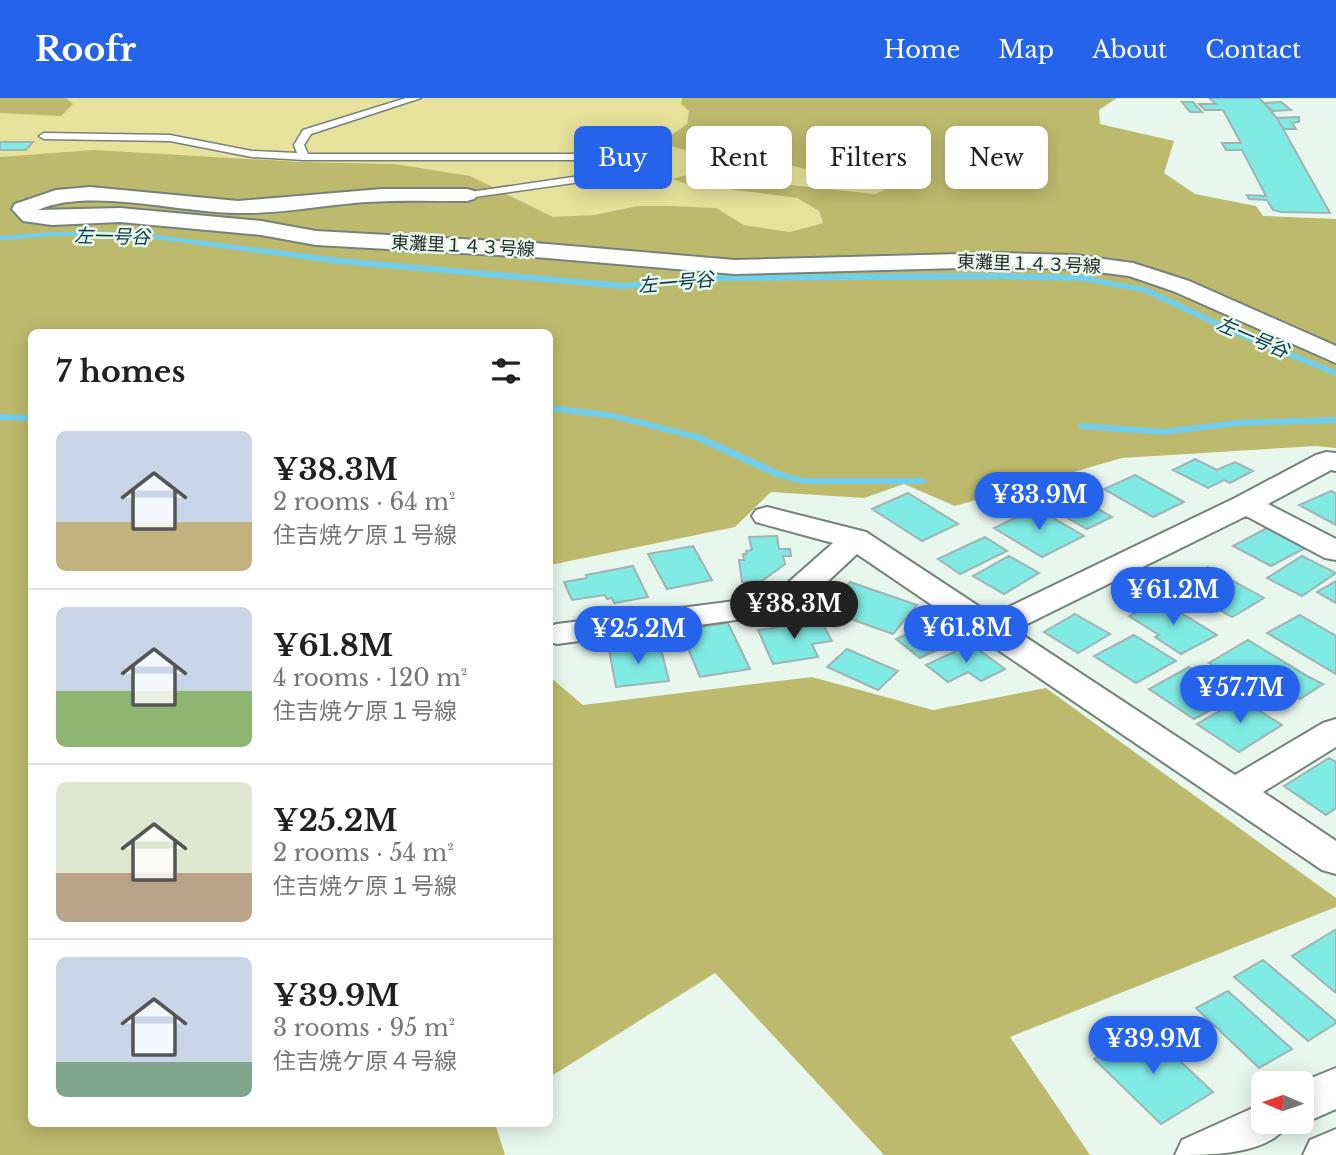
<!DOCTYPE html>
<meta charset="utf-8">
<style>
:root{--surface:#fff;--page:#f6f6f6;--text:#222;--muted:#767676;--line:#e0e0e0;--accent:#2563eb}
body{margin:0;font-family:"Libre Baskerville","Noto Sans JP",serif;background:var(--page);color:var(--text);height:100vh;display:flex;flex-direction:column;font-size:26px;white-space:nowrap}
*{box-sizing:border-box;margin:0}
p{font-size:23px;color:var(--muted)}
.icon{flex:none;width:38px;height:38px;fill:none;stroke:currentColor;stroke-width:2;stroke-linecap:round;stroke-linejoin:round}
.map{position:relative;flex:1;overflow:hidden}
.panel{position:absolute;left:28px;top:231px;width:525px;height:798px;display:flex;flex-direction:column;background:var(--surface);border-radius:10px;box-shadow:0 4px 18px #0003}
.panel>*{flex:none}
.top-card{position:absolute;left:574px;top:28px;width:656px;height:63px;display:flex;gap:14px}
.needle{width:46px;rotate:272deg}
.fabs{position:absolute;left:1251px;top:973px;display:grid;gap:14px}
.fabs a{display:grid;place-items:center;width:63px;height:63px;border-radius:10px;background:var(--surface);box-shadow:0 4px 18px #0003;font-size:35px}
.price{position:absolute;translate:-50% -60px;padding:0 16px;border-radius:24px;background:var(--accent);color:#fff;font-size:23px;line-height:46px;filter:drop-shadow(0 2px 4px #0008)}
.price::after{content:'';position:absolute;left:50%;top:42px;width:21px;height:16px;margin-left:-10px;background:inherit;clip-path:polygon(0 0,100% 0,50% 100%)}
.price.selected{background:#222;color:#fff}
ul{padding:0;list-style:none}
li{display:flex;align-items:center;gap:21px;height:175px;padding:0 28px}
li+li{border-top:2px solid var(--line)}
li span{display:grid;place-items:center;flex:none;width:196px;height:140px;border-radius:10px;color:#555}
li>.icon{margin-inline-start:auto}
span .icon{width:84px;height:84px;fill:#fffc;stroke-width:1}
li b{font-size:30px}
h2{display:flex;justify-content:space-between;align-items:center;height:84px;padding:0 28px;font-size:30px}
.pill{padding:0 24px;border-radius:10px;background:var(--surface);box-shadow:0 4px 18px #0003;font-size:24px;line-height:63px}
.pill.selected{background:var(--accent);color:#fff}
header{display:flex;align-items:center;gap:42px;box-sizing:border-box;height:98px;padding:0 35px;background:var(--accent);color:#fff}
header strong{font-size:33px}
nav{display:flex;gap:38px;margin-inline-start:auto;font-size:24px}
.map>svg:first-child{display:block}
.green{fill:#e6e29b}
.forest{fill:#beba6d}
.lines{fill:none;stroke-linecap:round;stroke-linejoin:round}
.stream{fill:#70cfed;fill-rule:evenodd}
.building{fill:#80eae5;stroke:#a1b3b1;stroke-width:2}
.lane-casing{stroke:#74827b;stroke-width:3}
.street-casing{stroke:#74827b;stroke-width:4}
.lane{fill:#fff;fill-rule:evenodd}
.street{fill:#fff;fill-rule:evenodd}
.labels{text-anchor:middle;stroke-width:5;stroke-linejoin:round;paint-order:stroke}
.far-street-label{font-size:18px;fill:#282d2a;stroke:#e7f7ee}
.far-water-label{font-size:19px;font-style:italic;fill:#0a3744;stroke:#e7f7ee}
</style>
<header>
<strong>Roofr</strong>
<nav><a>Home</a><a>Map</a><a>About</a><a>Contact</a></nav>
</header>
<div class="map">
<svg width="1336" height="1057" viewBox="0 0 1336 1057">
<rect width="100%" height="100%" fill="#e7f7ee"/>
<path class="green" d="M66,0h616l-1,6 8,6 -2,14 -26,18 29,9 70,7 127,31 -12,5 -156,-17 -33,-2 -12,4 13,5 110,14 22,13 4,12 -33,9 -46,-7 -28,-17 -42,-2h-37l-43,9 -41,3 -42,-22 -116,-32 -395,-7v-44l72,-9z"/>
<path class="forest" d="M0,0h66l7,6 -12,12 -61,-3z
M682,0h435l-18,12 1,14 74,17 -10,32 31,21 61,12 7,10 73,3v229l-20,-2 -194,12 -167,48 -51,-22 -40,14 -93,-6 -36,35 -185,38v-233h-518v792h463l10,31h-505v-998l94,-7 206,12 95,2 75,12 83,41 41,-2 43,-9h37l42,2 28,17 46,7 33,-9 -4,-12 -22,-13 -110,-14 -15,-5 14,-4 33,2 156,17 11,-5 -126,-31 -70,-7 -30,-8 27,-19 2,-13 -8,-7z
M550,579l33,28 229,-28 121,33 113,-22 290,210v9l-326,130 80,118h-206l-169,-182 -165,104z"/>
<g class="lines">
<path class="stream" d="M125,133l215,27 284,25 98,-8 276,-2 83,2 67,13 92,43 96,39v6l-102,-41 -91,-43 -62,-11 -83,-2 -276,2 -98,8 -284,-25 -215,-29 -71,1 -54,4v-4l54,-4z
M550,307l64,8 87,22 83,38 20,5h119l5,3 -5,3h-119l-28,-7 -83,-38 -79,-20 -64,-8z
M0,316l32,1v6l-32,-1z
M1336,319v6l-99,3 -74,9 -81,-6 -5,-3 5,-3 81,6 74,-9z"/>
</g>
<path class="building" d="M1209,0h50l5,5 13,15 53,95 -49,-1 -8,-2 -6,-10 -18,-1 -2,-4 19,1 -24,-46h-16l-4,-7h19l-18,-33h-18l-6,-6h17z
M1182,4h11l9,10h-12z
M1281,4l10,8 -18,1 -9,-8z
M1299,19v5l-7,1 4,6h-13l-6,-11z
M0,44h33l-7,8h-26z
M1195,361l22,11 18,-8 18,9 -23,12 -6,-3 -16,8 -35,-18z
M1135,377l49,27 -31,15 -49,-28z
M1331,393l5,2v32l-37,-20z
M1068,394l44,25 -25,12 -44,-25z
M908,395l50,31 -36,17 -50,-32z
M1036,410l48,28 -42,21 -48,-29z
M1267,430l38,20 -34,18 -38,-20z
M777,438l2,13h11l1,7h-8l2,8 -23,17 -20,1 -3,-22h5l-1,-6h4l-1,-3 6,-1 -3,-13z
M985,439l22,14 -47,23 -22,-15z
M693,448l19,34 -45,9 -19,-35z
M1009,458l30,17 -35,21 -31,-18z
M1302,458l34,17 -34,23 -35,-18z
M633,468l15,31 -34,6 -2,-5 -5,1 -2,-4 -33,5 -8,-18 23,-4 -1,-3z
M1208,469l56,31 -32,19 -56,-32z
M1336,483v22l-19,-11z
M850,484l67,23 -24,29 -68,-24z
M1160,502l57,35 -36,19 -26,-17 4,-2 -30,-19z
M1075,516l35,20 -32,19 -34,-21z
M1300,517l36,21v38l-69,-41z
M939,522l9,6 11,-5 15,11 -54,26 -24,-19z
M821,523l11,20 -20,3 6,13 -45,7 -15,-34z
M728,525l22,46 -50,8 -20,-47z
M1134,537l42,26 -40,22 -42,-27z
M1248,542l61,37 14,7 -23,15 -14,-8 -16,10 -61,-38z
M971,546l34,25 -24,12 -13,-9 -20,10 -22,-17z
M660,547l9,36 -53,6 -7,-37z
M847,551l51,22 -20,19 -51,-23z
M1189,569l46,30 -41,22 -45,-30z
M1241,601l41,26 -43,27 -42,-28z
M1329,660l7,4v46l-10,7 -42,-29z
M1335,832l1,1v62l-44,-37z
M1263,862l73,61v2l-28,18 -74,-64z
M1228,893l64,58 -33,19 -63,-60z
M1145,930l68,64 -52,32 -67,-65z"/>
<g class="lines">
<defs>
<path id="lane" d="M406,0h15l-110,36 -7,11 4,9h276l34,7 2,8 -25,11 -128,18 -6,-3 2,-2 130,-19 16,-7v-2l-25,-5h-280l-52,-3 -82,-16 -126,-2 -5,-3 5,-3 126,2 82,16 45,2 -3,-8 9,-15z"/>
<path id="street" d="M90,89l148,14 144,-12h85l7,2 4,4 -4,4 -7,2c-34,0 -68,-1 -101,1 -43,3 -85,12 -128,11 -58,0 -149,-26 -200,-3l82,-2 141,13 55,10 219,12 200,17 263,-7 76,2 59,8 56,18 147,65v17l-163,-72 -44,-15 -55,-7 -76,-2 -263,7 -200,-17 -219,-12 -55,-10 -141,-13 -68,3 -29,-4 -11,-12 3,-5 41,-14z
M1326,354l10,1v18l-5,-1 -63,34 68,35v21l-11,-2 -79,-42 -231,114 220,145 88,-52 13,-4v28l-73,45 73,49v33l-14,-4 -465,-316 -62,58 -238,32 -7,-2v-16l7,-2 216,-28 60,-53 -77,-21 -4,-6 4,-6 11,-3 99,25 126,83 243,-117 81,-43z
M1336,970v41l-34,15 -6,-2h6v-39h-3z
M1264,1005v19h25c-18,33 -76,33 -114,33l7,-15z
M1336,1031v26h-33l7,-15z"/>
</defs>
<use href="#lane" class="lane-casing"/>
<use href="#street" class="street-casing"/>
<use href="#lane" class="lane"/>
<use href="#street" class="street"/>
</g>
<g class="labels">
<g class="far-street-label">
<text transform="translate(463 148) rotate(3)" y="6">東灘里１４３号線</text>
<text transform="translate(1029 166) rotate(2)" y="6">東灘里１４３号線</text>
</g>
<g class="far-water-label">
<text transform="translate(112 138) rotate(1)" y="7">左一号谷</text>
<text transform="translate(676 184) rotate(-5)" y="7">左一号谷</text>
<text transform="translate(1253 239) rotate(23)" y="7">左一号谷</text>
</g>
</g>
</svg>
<div class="fabs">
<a><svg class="needle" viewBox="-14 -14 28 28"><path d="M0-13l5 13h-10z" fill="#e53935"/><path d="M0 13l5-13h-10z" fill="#767676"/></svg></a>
</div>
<b class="price" style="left:1039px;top:434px">¥33.9M</b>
<b class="price" style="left:1173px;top:529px">¥61.2M</b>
<b class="price selected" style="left:794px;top:543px">¥38.3M</b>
<b class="price" style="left:966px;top:567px">¥61.8M</b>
<b class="price" style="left:638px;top:568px">¥25.2M</b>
<b class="price" style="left:1240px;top:627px">¥57.7M</b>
<b class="price" style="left:1153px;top:978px">¥39.9M</b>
<div class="top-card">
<a class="pill selected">Buy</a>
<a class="pill">Rent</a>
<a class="pill">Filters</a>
<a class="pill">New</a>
</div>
<section class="panel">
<h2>7 homes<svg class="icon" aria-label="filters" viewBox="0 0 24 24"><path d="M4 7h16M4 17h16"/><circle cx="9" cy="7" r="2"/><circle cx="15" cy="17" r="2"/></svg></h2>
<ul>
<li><span style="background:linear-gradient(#c9d6e8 65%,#c2b280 0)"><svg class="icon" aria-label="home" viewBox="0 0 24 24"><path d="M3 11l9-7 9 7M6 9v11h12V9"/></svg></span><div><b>¥38.3M</b><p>2 rooms · 64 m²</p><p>住吉焼ケ原１号線</p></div></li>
<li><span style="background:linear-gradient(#c9d6e8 60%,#8fb573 0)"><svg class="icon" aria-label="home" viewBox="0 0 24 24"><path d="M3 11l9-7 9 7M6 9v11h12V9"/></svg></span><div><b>¥61.8M</b><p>4 rooms · 120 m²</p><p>住吉焼ケ原１号線</p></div></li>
<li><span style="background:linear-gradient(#dfe7d0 65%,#b9a48a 0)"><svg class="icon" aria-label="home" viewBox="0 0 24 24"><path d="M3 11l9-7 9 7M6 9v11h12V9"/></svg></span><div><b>¥25.2M</b><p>2 rooms · 54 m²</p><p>住吉焼ケ原１号線</p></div></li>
<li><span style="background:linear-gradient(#c9d6e8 75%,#7fa58c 0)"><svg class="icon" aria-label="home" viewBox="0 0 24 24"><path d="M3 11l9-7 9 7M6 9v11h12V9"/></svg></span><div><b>¥39.9M</b><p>3 rooms · 95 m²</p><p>住吉焼ケ原４号線</p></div></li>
</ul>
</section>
</div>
